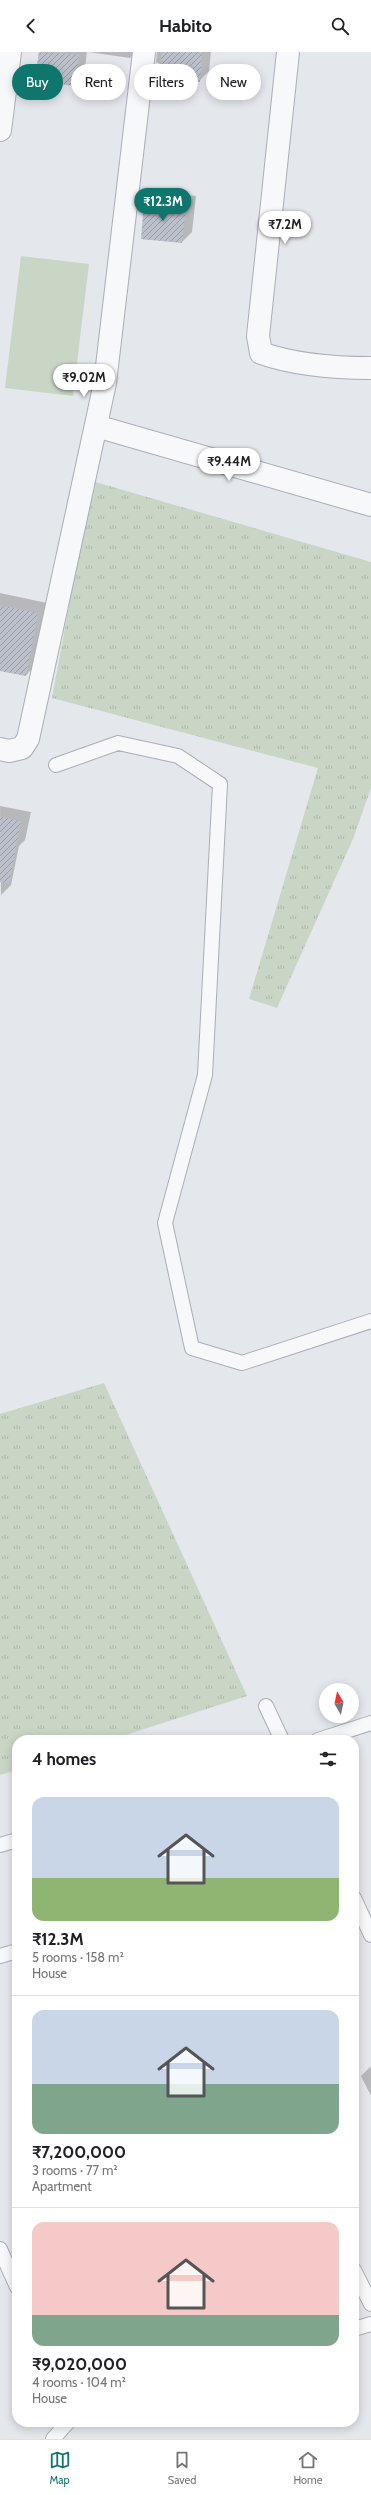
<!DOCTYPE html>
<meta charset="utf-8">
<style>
:root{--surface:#fff;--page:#f6f6f6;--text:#202124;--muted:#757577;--line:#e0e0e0;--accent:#0f766e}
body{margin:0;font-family:Cabin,sans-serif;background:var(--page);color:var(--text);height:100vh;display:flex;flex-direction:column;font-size:15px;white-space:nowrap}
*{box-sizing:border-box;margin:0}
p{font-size:13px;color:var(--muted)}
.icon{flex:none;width:22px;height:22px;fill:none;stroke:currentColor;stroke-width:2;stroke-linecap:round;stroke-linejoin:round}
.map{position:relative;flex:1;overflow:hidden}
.side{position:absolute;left:12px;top:1683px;width:347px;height:692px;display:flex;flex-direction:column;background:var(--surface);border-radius:16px;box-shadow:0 2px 10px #0003}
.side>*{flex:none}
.guide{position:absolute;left:12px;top:12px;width:347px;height:36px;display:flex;gap:8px}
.needle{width:26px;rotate:351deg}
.tools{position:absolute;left:319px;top:1631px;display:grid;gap:8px}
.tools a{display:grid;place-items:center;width:40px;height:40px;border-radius:50%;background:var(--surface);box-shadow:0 2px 10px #0003;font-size:20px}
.price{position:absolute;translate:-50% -34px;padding:0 9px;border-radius:14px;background:#fff;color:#222;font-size:13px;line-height:26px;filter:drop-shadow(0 1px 2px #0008)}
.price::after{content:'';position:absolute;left:50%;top:24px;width:12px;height:9px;margin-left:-6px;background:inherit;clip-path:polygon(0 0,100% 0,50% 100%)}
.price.selected{background:var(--accent);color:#fff}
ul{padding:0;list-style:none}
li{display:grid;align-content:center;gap:8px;height:212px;padding:0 20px}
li+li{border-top:1px solid var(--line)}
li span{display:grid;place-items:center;height:124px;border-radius:12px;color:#555}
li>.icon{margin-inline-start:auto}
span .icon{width:72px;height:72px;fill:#fffc;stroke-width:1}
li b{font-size:17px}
h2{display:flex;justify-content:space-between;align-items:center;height:48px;padding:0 20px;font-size:17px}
.pill{padding:0 14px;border-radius:18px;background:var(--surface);box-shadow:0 2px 10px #0003;font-size:14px;line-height:36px}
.pill.selected{background:var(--accent);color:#fff}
header{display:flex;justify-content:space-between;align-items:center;height:52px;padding:0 20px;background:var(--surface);font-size:18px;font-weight:800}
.tab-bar{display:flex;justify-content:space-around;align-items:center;height:56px;border-top:1px solid var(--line);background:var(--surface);font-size:11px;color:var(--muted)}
.tab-bar a{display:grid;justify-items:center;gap:2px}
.tab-bar .selected{color:var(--accent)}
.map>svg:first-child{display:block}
.grass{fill:url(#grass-tufts)}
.pitch{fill:#c9d6c5}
.shadow{fill:#0003}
.building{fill:url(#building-hatch)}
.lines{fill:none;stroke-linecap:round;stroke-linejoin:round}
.lane-casing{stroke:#a9aeb7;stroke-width:16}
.street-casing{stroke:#a9aeb7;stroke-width:24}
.lane{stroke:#f7f8fa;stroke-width:14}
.street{stroke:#f7f8fa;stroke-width:22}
</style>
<header><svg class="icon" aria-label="back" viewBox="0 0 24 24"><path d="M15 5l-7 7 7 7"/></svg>Habito<svg class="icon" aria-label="search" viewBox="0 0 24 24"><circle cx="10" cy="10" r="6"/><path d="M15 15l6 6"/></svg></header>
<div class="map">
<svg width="371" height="2387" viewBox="0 0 371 2387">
<defs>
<pattern id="grass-tufts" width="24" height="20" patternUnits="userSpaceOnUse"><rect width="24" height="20" fill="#c9d6c5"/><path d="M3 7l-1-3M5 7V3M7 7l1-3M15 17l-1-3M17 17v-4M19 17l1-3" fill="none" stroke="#adb8ab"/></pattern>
<pattern id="building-hatch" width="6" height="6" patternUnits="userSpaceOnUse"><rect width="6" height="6" fill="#bbc0ca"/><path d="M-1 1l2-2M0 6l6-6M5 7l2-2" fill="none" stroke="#989da6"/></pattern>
</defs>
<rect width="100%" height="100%" fill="#e4e7ec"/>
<path class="grass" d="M92,429l279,81v226l-18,51 -76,169 -28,-9 69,-231 -266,-70z
M104,1331l143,313 -137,44h-93v30l-17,5v-361z"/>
<path class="pitch" d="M21,204l68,8 -16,132 -68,-8z"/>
<path class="shadow" d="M39,0h48l-3,23 -10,10 -38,-5z
M88,0h48l-6,6z
M157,0h54l-2,19 -10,10 -43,-19z
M155,140l41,4 -4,36 -10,10 -40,-3 3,-37z
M0,541l47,10 -11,62 -10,10 -26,-5z
M0,754l31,6 -6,28 -6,6 -8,39 -10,10z
M371,2014v30l-10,-20z"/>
<path class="building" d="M39,0l40,2 -5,32 -39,-5z
M162,0h40l-2,30 -41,-3z
M144,150l42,4 -4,37 -41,-4z
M0,553l38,8 -12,63 -26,-5z
M0,765l21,4 -12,62 -9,-1z"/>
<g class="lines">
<defs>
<path id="lane" d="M56,713l62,-22 60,13 42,28 -15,291 -40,148 27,125 50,15 129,-42
M266,1654l16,34
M318,1688l53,-17
M0,1793l17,-5
M354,1846l17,37
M0,1904l17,-5
M0,2197l17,38
M354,2218l17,34
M354,2277l17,-5
M53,2387l15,-17"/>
<path id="street" d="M288,0l-30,284 3,17c34,12 74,15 110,15
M0,78l10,-78
M96,374l275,79
M0,697l9,2 13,-3 6,-9 77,-356 39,-331"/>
</defs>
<use href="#lane" class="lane-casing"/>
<use href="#street" class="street-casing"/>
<use href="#lane" class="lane"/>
<use href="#street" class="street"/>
</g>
</svg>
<div class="tools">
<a><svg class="needle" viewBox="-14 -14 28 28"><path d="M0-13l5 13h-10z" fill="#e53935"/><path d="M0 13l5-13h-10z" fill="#757577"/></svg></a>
</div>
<b class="price selected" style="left:163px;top:170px">₹12.3M</b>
<b class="price" style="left:285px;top:193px">₹7.2M</b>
<b class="price" style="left:84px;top:346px">₹9.02M</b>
<b class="price" style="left:229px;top:430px">₹9.44M</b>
<div class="guide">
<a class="pill selected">Buy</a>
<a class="pill">Rent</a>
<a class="pill">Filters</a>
<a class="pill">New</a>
</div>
<section class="side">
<h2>4 homes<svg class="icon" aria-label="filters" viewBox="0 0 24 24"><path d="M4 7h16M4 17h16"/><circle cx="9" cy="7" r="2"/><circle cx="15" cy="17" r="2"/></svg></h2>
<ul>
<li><span style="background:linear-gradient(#c9d6e8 65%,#8fb573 0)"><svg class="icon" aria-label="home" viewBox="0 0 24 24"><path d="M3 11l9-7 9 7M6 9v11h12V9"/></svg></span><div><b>₹12.3M</b><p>5 rooms · 158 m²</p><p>House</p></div></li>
<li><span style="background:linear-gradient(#c9d6e8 60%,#7fa58c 0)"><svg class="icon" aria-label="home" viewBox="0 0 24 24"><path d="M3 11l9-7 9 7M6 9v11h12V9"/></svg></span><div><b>₹7,200,000</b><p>3 rooms · 77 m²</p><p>Apartment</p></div></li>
<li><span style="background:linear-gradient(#f6c9c9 75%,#7fa58c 0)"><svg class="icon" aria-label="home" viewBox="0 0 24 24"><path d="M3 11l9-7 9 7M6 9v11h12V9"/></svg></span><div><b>₹9,020,000</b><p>4 rooms · 104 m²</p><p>House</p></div></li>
</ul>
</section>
</div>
<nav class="tab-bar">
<a class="selected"><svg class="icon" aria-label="map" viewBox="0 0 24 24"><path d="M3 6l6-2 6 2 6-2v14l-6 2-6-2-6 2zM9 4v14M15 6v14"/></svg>Map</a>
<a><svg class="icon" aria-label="saved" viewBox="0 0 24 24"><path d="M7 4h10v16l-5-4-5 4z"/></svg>Saved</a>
<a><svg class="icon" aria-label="home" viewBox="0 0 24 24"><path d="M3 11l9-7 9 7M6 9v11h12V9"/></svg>Home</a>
</nav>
